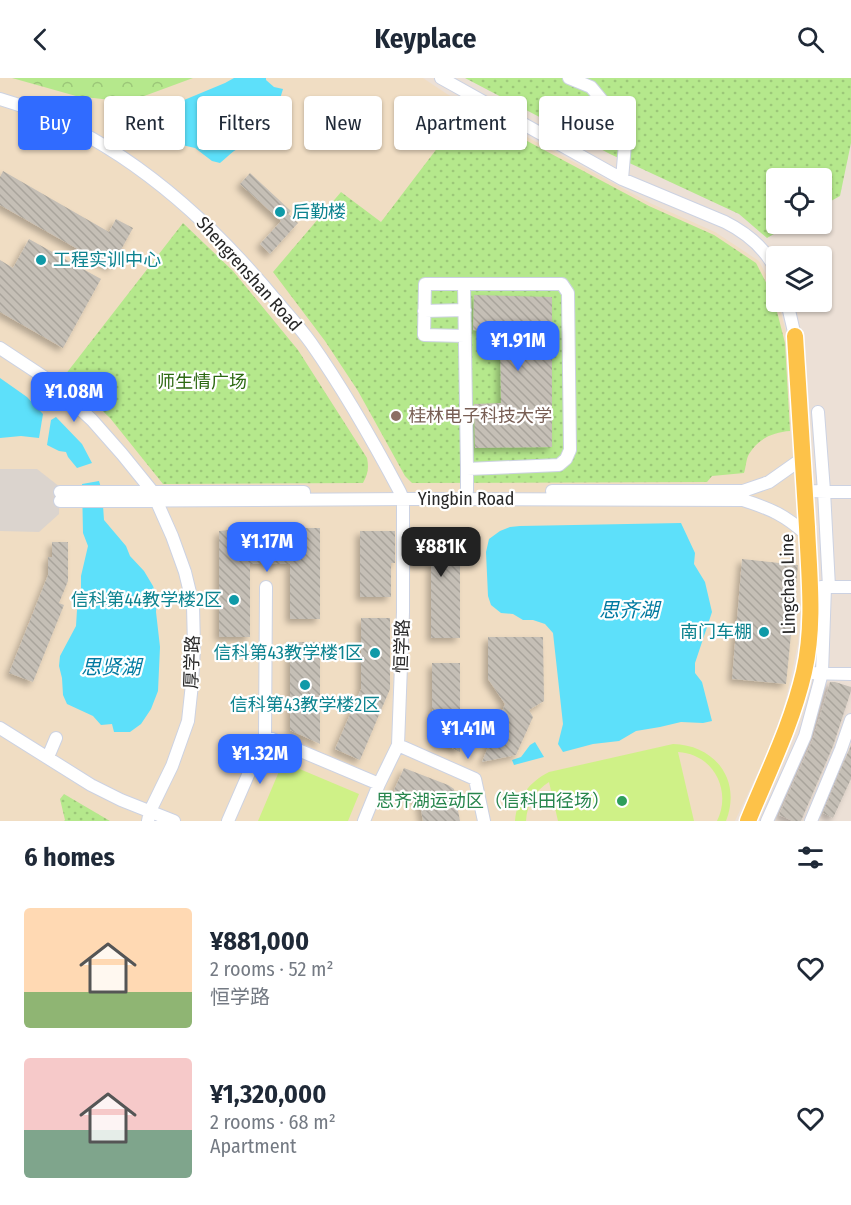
<!DOCTYPE html>
<meta charset="utf-8">
<style>
:root{--surface:#fff;--page:#f2f2f3;--text:#1f2937;--muted:#747a83;--accent:#306bff}
body{margin:0;font-family:"Fira Sans Condensed","Noto Sans SC",sans-serif;background:var(--page);color:var(--text);height:100vh;display:flex;flex-direction:column;font-size:22px;white-space:nowrap}
*{box-sizing:border-box;margin:0}
p{font-size:20px;color:var(--muted)}
.icon{flex:none;width:33px;height:33px;fill:none;stroke:currentColor;stroke-width:2;stroke-linecap:round;stroke-linejoin:round}
.map{position:relative;height:743px;overflow:hidden}
.sheet{display:flex;flex-direction:column;background:var(--surface);flex:1}
.sheet>*{flex:none}
.hud{position:absolute;left:18px;top:18px;width:816px;height:54px;display:flex;gap:12px}
.controls{position:absolute;left:766px;top:90px;display:grid;gap:12px}
.controls a{display:grid;place-items:center;width:66px;height:66px;border-radius:6px;background:var(--surface);box-shadow:0 2px 4px #0004;font-size:30px}
.price{position:absolute;translate:-50% -51px;padding:0 14px;border-radius:12px;background:var(--accent);color:#fff;font-size:20px;line-height:39px;filter:drop-shadow(0 2px 3px #0008)}
.price::after{content:'';position:absolute;left:50%;top:36px;width:18px;height:14px;margin-left:-9px;background:inherit;clip-path:polygon(0 0,100% 0,50% 100%)}
.price.selected{background:#222;color:#fff}
ul{padding:0;list-style:none}
li{display:flex;align-items:center;gap:18px;height:150px;padding:0 24px}
li span{display:grid;place-items:center;flex:none;width:168px;height:120px;border-radius:6px;color:#555}
li>.icon{margin-inline-start:auto}
span .icon{width:72px;height:72px;fill:#fffc;stroke-width:1}
li b{font-size:26px}
h2{display:flex;justify-content:space-between;align-items:center;height:72px;padding:0 24px;font-size:26px}
.pill{padding:0 21px;border-radius:6px;background:var(--surface);box-shadow:0 2px 4px #0004;font-size:21px;line-height:54px}
.pill.selected{background:var(--accent);color:#fff}
header{display:flex;justify-content:space-between;align-items:center;height:78px;padding:0 24px;background:var(--surface);font-size:27px;font-weight:700}
.map>svg:first-child{display:block}
.education{fill:#f0ddc3}
.grass{fill:url(#grass-dots)}
.forest{fill:url(#forest-crowns)}
.pitch{fill:#cff187}
.plaza{fill:#dbd4ce}
.water{fill:#5de0fa}
.building{fill:url(#building-back-hatch);filter:url(#shadow)}
.lines{fill:none;stroke-linecap:round;stroke-linejoin:round}
.minor-casing{stroke:#ccd2e2;stroke-width:14}
.major-casing{stroke:#fff;stroke-width:19}
.minor{stroke:#fff;stroke-width:12}
.major{stroke:#fdc249;stroke-width:16}
.culture-dot{fill:#0f9aa8;stroke:#fff;stroke-width:2}
.education-dot{fill:#8d6e63;stroke:#fff;stroke-width:2}
.leisure-dot{fill:#2e9e5b;stroke:#fff;stroke-width:2}
.labels{text-anchor:middle;stroke-width:4.5;stroke-linejoin:round;paint-order:stroke}
.culture-label{font-size:18px;fill:#0d838f;stroke:#fff;text-anchor:end}
.street-label{font-size:18px;fill:#272727;stroke:#fff}
.park-label{font-size:18px;fill:#2d6912;stroke:#fff}
.education-label{font-size:18px;fill:#785e54;stroke:#fff;text-anchor:start}
.leisure-label{font-size:18px;fill:#27864d;stroke:#fff;text-anchor:end}
.water-label{font-size:20px;font-style:italic;fill:#017aa1;stroke:#fff}
</style>
<header><svg class="icon" aria-label="back" viewBox="0 0 24 24"><path d="M15 5l-7 7 7 7"/></svg>Keyplace<svg class="icon" aria-label="search" viewBox="0 0 24 24"><circle cx="10" cy="10" r="6"/><path d="M15 15l6 6"/></svg></header>
<div class="map">
<svg width="851" height="743" viewBox="0 0 851 743">
<defs>
<pattern id="grass-dots" width="8" height="8" patternUnits="userSpaceOnUse" patternTransform="scale(1.5)"><rect width="8" height="8" fill="#b5e88c"/><path d="M2 2h.1M6 6h.1" fill="none" stroke="#9cc779" stroke-width="1.8" stroke-linecap="round"/></pattern>
<pattern id="forest-crowns" width="20" height="18" patternUnits="userSpaceOnUse" patternTransform="scale(1.5)"><rect width="20" height="18" fill="#b5e88c"/><path d="M2 6a3 3 0 1 1 6 0M12 15a3 3 0 1 1 6 0" fill="none" stroke="#9cc779"/></pattern>
<pattern id="building-back-hatch" width="6" height="6" patternUnits="userSpaceOnUse" patternTransform="scale(1.5)"><rect width="6" height="6" fill="#c5bfb6"/><path d="M-1 5l2 2M0 0l6 6M5-1l2 2" fill="none" stroke="#a9a49c"/></pattern>
<filter id="shadow"><feDropShadow dx="-4" dy="4" stdDeviation="3" flood-color="#0004"/></filter>
</defs>
<rect width="100%" height="100%" fill="#ece0d6"/>
<path class="education" d="M0,0h423l24,16 203,109 65,29 44,29 17,33 13,50 12,213 1,44 -4,42 -7,34 -8,33 -16,43 -32,68h-735z"/>
<path class="grass" d="M465,0h386v65l-11,53 -18,10v-28h-45v46h14l-24,14 -28,-24 -129,-60z
M467,31l182,97 65,29 42,28 17,33 12,47 5,88c-17,1 -32,8 -41,23 -3,5 -3,13 -5,19l-32,3 -5,6 -295,1 -7,-7 -47,-85 -33,-50 -52,-69 68,-80 40,30z
M183,145l50,48 65,79 69,108c2,10 1,16 -4,25l-200,1 -53,-66 -45,-43z
M64,716l46,27h-46l1,-1 -5,-21z"/>
<path class="forest" d="M12,0h181l-65,24 -52,-6z"/>
<path class="pitch" d="M673,666c42,1 69,36 53,77h-9c15,-30 -3,-67 -39,-69l16,69h-136l-9,-39c-14,9 -22,22 -23,39h-11c2,-23 14,-39 34,-49z
M283,684l76,32 -11,27h-90z"/>
<path class="plaza" d="M0,391h37l23,18 -1,27 -20,18 -39,-1z"/>
<path class="water" d="M234,0h32v2l8,7 9,2 -4,13 5,5 -12,19 -13,8 -5,6v6c-15,-3 -23,8 -34,17l-8,-2 -17,-13 -13,-3 -10,-1 -40,-13 -5,-15 21,-1 77,-32z
M0,300l27,19 16,17 -4,24 -18,-2 -21,2z
M56,339l26,27 10,19 -15,5 -9,-11 -2,-5 -7,-1 -12,-6 4,-25z
M99,403l3,10 2,29 22,26 4,10 14,15 9,15 4,12 -1,14 4,35 -2,44 -7,18 -10,15 -11,8h-16l-2,-8 -11,1 -8,-9 -26,-12 -4,-9 -1,-17 -3,-12 1,-10 16,-30 1,-16 4,-16v-18l7,-30 -5,-13 -1,-49z
M681,445l14,30 -1,11 11,18 7,30 -17,51v10l7,9 10,39 -9,2 -22,-1 -21,5 -24,4 -17,10 -26,3 -30,8 -5,-8 5,-20 -10,-91 -8,-9 -12,-4h-10l-10,-6 -12,-1 -10,-8 -3,-9 -2,-44 3,-13 11,-8 10,-4 10,-1z
M535,664l9,15 -30,8 -2,-5 9,-3 9,-12z"/>
<path class="building" d="M3,93l106,61 7,-13 17,9 -22,40 -111,-63v-28z
M250,95l41,38 -3,3 10,9 -28,31 -10,-10 21,-23 -41,-37z
M29,161l72,40 -38,69 -63,-36v-52l13,8z
M474,217l78,2v150l-77,1 -1,-44 27,-1 -1,-71 -27,-2z
M251,450v3h37v-3h32v91h-30v-55h-40v73h-31v-106z
M360,453h35v32h-4v34h-31z
M411,453h49v107h-29v-75h-20z
M52,464h16v39l-9,22 5,2 -31,77 -24,-9 39,-98v-18h4z
M742,481l56,6 -12,119 -54,-5z
M361,540h29v71l-30,71 -25,-11 26,-60z
M488,559h55l1,64 -15,9 4,7 -17,38 -34,7 23,-58 -17,-25z
M290,564h30v102l-30,-14z
M432,585h28v89l-28,-14z
M830,604h5l16,5v4l-18,55 -32,75h-8l-14,-6 34,-76z
M851,667v34l-18,39 -10,-5z
M404,690l44,17 6,4 6,32h-37l-4,-21 -25,-10z"/>
<g class="lines">
<defs>
<path id="minor" d="M441,0l181,101 103,43c22,11 41,27 52,50
M569,0l22,9 24,29 10,28 -3,35
M0,21c113,33 206,116 279,205 11,13 22,25 32,39 33,47 62,98 89,149l3,7v113l-5,133 -19,39 -15,37
M464,206h-39l-1,51 41,1
M787,224l8,34
M424,233l41,-1
M0,270l50,33 42,39 30,34 30,37 20,45 13,36 8,33 1,42 -2,37 -4,37 -16,45 -22,45 -2,10
M818,334l6,79 5,96
M467,391l92,-4 7,-6 4,-9 -2,-157 -6,-9h-98l3,185v22
M552,413h191l26,-9 34,-24
M805,413l46,1
M60,414h244
M60,423l351,-2 332,1c28,9 42,15 64,35
M266,509l-1,149 114,48
M821,509h30
M804,595l47,1
M0,650l91,57 30,15 53,21
M398,667l77,34 9,42
M48,679l8,-19
M228,743l37,-85
M767,743l38,-85 17,-63 3,-86
M811,743l30,-72 10,-29"/>
<path id="major" d="M748,743c20,-49 44,-97 56,-149 11,-48 5,-97 3,-145 -4,-64 -8,-128 -12,-191"/>
</defs>
<use href="#minor" class="minor-casing"/>
<use href="#major" class="major-casing"/>
<use href="#minor" class="minor"/>
<use href="#major" class="major"/>
</g>
<g class="culture-dot">
<circle cx="280" cy="134" r="6"/>
<circle cx="41" cy="182" r="6"/>
<circle cx="234" cy="522" r="6"/>
<circle cx="764" cy="554" r="6"/>
<circle cx="375" cy="575" r="6"/>
<circle cx="305" cy="607" r="6"/>
</g>
<circle class="education-dot" cx="396" cy="338" r="6"/>
<circle class="leisure-dot" cx="622" cy="723" r="6"/>
<g class="labels">
<g class="culture-label">
<text x="292" y="140" text-anchor="start">后勤楼</text>
<text x="53" y="188" text-anchor="start">工程实训中心</text>
<text x="222" y="528">信科第44教学楼2区</text>
<text x="752" y="560">南门车棚</text>
<text x="363" y="581">信科第43教学楼1区</text>
<text x="305" y="633" text-anchor="middle">信科第43教学楼2区</text>
</g>
<g class="street-label">
<text transform="translate(249 196) rotate(48)" y="6">Shengrenshan Road</text>
<text x="466" y="427">Yingbin Road</text>
<text transform="translate(788 506) rotate(-91)" y="6">Lingchao Line</text>
<text transform="translate(402 568) rotate(-88)" y="6">恒学路</text>
<text transform="translate(192 584) rotate(-88)" y="6">厚学路</text>
</g>
<g class="park-label">
<text x="202" y="310">师生情广场</text>
</g>
<g class="education-label">
<text x="408" y="344">桂林电子科技大学</text>
</g>
<g class="leisure-label">
<text x="610" y="729">思齐湖运动区（信科田径场）</text>
</g>
<g class="water-label">
<text x="629" y="539">思齐湖</text>
<text x="111" y="596">思贤湖</text>
</g>
</g>
</svg>
<div class="controls">
<a><svg class="icon" aria-label="locate" viewBox="0 0 24 24"><circle cx="12" cy="12" r="6"/><path d="M12 2v4M12 18v4M2 12h4M18 12h4"/></svg></a>
<a><svg class="icon" aria-label="layers" viewBox="0 0 24 24"><path d="M12 4l9 5-9 5-9-5zM3 14l9 5 9-5"/></svg></a>
</div>
<b class="price" style="left:518px;top:294px">¥1.91M</b>
<b class="price" style="left:74px;top:345px">¥1.08M</b>
<b class="price" style="left:267px;top:495px">¥1.17M</b>
<b class="price selected" style="left:441px;top:500px">¥881K</b>
<b class="price" style="left:468px;top:682px">¥1.41M</b>
<b class="price" style="left:260px;top:707px">¥1.32M</b>
<div class="hud">
<a class="pill selected">Buy</a>
<a class="pill">Rent</a>
<a class="pill">Filters</a>
<a class="pill">New</a>
<a class="pill">Apartment</a>
<a class="pill">House</a>
</div>
</div>
<section class="sheet">
<h2>6 homes<svg class="icon" aria-label="filters" viewBox="0 0 24 24"><path d="M4 7h16M4 17h16"/><circle cx="9" cy="7" r="2"/><circle cx="15" cy="17" r="2"/></svg></h2>
<ul>
<li><span style="background:linear-gradient(#ffd9b3 70%,#8fb573 0)"><svg class="icon" aria-label="home" viewBox="0 0 24 24"><path d="M3 11l9-7 9 7M6 9v11h12V9"/></svg></span><div><b>¥881,000</b><p>2 rooms · 52 m²</p><p>恒学路</p></div><svg class="icon" aria-label="heart" viewBox="0 0 24 24"><path d="M12 20l-8-8c-3-5 5-10 8-4 3-6 11-1 8 4z"/></svg></li>
<li><span style="background:linear-gradient(#f6c9c9 60%,#7fa58c 0)"><svg class="icon" aria-label="home" viewBox="0 0 24 24"><path d="M3 11l9-7 9 7M6 9v11h12V9"/></svg></span><div><b>¥1,320,000</b><p>2 rooms · 68 m²</p><p>Apartment</p></div><svg class="icon" aria-label="heart" viewBox="0 0 24 24"><path d="M12 20l-8-8c-3-5 5-10 8-4 3-6 11-1 8 4z"/></svg></li>
</ul>
</section>
